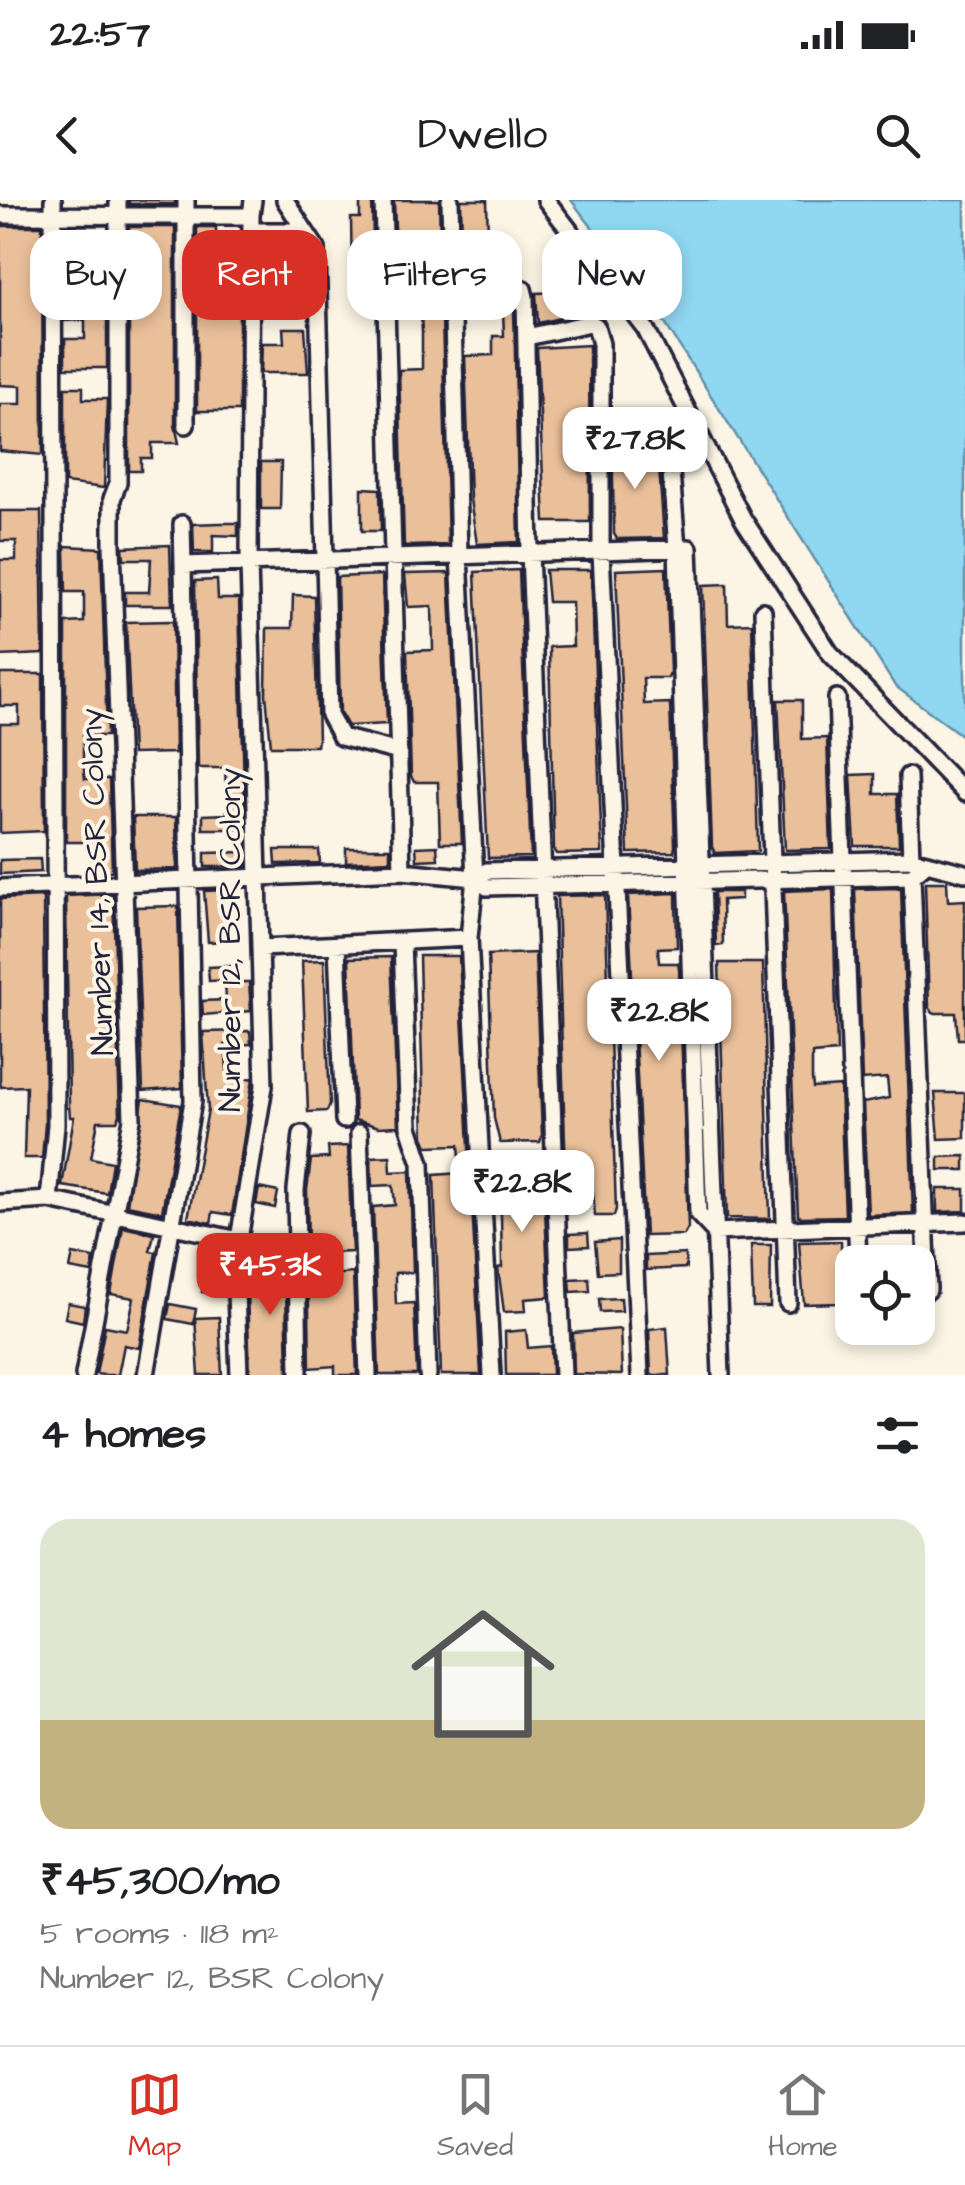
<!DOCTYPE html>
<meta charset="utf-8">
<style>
:root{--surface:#fff;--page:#f6f6f6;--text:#202124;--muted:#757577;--line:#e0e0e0;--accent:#d93025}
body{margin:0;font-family:"Architects Daughter",sans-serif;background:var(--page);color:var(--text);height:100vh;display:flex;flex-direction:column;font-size:38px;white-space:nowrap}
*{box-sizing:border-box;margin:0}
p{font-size:32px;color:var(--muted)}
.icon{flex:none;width:55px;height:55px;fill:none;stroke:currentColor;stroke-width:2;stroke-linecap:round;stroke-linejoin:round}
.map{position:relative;height:1175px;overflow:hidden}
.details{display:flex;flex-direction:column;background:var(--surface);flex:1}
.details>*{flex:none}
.banner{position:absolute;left:30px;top:30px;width:905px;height:90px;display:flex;gap:20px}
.buttons{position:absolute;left:835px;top:1045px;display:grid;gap:20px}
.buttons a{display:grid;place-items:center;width:100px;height:100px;border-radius:20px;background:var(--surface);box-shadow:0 5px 15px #0003;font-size:50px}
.price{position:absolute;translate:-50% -85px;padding:0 22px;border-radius:20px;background:#fff;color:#222;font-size:32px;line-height:65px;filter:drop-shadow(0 2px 5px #0008)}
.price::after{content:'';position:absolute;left:50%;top:60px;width:30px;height:22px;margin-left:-15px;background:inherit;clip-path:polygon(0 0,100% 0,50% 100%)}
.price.current{background:var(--accent);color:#fff}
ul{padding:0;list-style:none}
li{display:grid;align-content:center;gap:20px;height:530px;padding:0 40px}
li span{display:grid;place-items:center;height:310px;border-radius:30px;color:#555}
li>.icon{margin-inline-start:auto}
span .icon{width:180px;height:180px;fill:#fffc;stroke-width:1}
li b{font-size:42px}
h2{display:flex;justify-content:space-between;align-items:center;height:120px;padding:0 40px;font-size:42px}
.pill{padding:0 35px;border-radius:30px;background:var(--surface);box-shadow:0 5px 15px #0003;font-size:35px;line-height:90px}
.pill.current{background:var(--accent);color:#fff}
.status{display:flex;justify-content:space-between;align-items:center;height:70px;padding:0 50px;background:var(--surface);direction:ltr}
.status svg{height:28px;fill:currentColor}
header{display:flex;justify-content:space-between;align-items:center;height:130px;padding:0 40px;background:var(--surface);font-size:45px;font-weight:600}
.tabs{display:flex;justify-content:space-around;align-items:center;height:140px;border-top:2px solid var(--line);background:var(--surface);font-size:28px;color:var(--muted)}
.tabs a{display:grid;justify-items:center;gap:5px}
.tabs .current{color:var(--accent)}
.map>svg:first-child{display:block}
.water{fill:#90d7f1;stroke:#648fa8;stroke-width:2.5}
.building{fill:#eac09a;stroke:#22223b;stroke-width:2.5}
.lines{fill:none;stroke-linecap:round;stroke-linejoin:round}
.minor-casing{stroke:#22223b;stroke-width:22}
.minor{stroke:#fcf5e5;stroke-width:15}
.labels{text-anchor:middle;stroke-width:8;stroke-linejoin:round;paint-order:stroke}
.street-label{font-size:32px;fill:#22223b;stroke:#fcf5e5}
</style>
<div class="status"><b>22:57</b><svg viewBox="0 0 49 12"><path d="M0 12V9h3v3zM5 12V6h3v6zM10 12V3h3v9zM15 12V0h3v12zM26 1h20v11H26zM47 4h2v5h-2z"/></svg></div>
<header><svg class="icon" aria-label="back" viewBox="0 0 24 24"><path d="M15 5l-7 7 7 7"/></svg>Dwello<svg class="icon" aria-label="search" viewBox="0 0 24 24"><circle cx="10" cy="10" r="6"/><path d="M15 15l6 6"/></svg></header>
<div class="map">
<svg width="965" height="1175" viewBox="0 0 965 1175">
<rect width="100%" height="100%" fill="#fcf5e5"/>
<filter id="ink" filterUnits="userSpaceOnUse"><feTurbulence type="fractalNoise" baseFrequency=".01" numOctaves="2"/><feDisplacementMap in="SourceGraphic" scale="20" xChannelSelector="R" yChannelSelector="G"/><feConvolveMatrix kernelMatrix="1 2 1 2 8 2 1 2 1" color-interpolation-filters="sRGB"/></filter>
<g filter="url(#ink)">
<path class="water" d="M571,0h394v538l-70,-52 -234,-369z"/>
<path class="building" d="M129,0h46v4h-46z
M394,0h45l9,345 -44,1 -5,-176 23,-1v-37l-3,-50 -22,1z
M461,0h26l2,80 -26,4z
M372,1l2,75 -22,1 -1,-59h9v-16z
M0,26h42l1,229 -43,-4v-47h21v-18l-21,-1z
M129,27h46v198l4,18h-27v15h-11v13h-12z
M197,27h19v78h23v106h-42z
M107,39v129h-42v-29h20v-19l-20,1 -1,-79z
M558,92l2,26 -22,5 -2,-30z
M514,109l5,233 -42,2 -7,-45 -5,-143 28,-1v-19h11l-1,-26z
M283,128h22l3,45h-47l1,-30h22z
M589,145l1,177h-45l-8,-174z
M65,187h18v12h24l-3,89 -39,-5z
M633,228l2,40 24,-1 5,71 -47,1 -3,-5 -2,-105z
M261,262h20l-1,47h-19z
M362,288l18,1 1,42h-19z
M0,311h41l2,143 -43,2v-96h16v-19h-16z
M220,323h18v13l-25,-1v17h-19l-1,-28z
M170,345l2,60h-47v-13h24l2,-33h-27l-1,-12z
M65,346l36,2 6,188h-24v26l2,17h24l3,92h-20l-2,-29h-24v-219l18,-1v-30h-18z
M666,368l4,104 -2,6h-25l1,26 26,-1 5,143 -1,6 -46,1 -12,-283z
M519,370l12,287 -43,1 -13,-286z
M545,370h46l11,283 -45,1 -3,-5 -5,-202 24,-1 -1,-44h-24z
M449,373l13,270h-22l-2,-61h-24l-3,-6 -4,-125 26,-1 -1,-44 -24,1 -3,-33z
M382,375l5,149 -39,2 -8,-14 -3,-135z
M217,380l1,19h21l6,230h-42v-14l24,-1 -2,-46h-27l-3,-187z
M727,384l1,40 24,-1 6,228 -43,2 -3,-6 -9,-262z
M293,395l21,1 4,144 -1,6h-46l-5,-52 1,-66h25z
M173,421l2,132 -43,1 -6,-132z
M0,474h43l1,157 -44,2v-109h19v-18h-19z
M778,500h24v39l25,-1 4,111 -46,1z
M875,574v20h22l2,52h-44l-4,-71z
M133,617h43l1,52 -42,1z
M437,646l1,13 -21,1 -1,-13z
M346,648h44v12l-44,2z
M275,650h44l1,13 -44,1z
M246,652v14l-41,1v-14z
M40,659l1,13 -41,2v-14z
M925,682h22l1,19 17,-1v139h-7l-2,-26h-23l-4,-6z
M901,688l12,325 -45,2 -5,-112 26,-5 -2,-20 -25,2 -7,-191z
M833,689l4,163 -25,2v25l1,9 27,-2 5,130 -43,1 -4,-1 -14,-325z
M228,690l1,51 -21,1 -4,-51z
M714,692h27v7l-19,1 1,45 -7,1z
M676,693l1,54 -19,1 1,15h19l1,6 9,259 -4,7 -39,1 -17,-341z
M113,694l7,221 -3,6h-19l-7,37 21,4 -5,31 -45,-7 12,-69h-4l-1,-12 -3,-209z
M605,695l11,314 -2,7h-19l-3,-37h-22l-4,-6 -9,-277z
M43,697l2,227 -3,34h-18l2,-72 -25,1 -1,-6v-182z
M178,706l4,182 -39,3 -7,-184z
M535,753l7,182 -2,7 -40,1 -6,-25 -6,-163z
M419,756h40l22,419h-40l-7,-200 27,-2 -2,-28 -31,1 -4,-9z
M391,757l7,169 -19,1 -24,-7 -6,-162z
M324,760l6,144 -3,7 -19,1 -6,-151z
M719,763h44l7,256 -43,-1z
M230,766v14l-21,1 -1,-14z
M225,782h24l2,29 -48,4 -1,-14 24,-1z
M250,831l1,13 -26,1 3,35 25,-2 -21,137 -19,-3 -2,11 -23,-5 20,-108 -5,-78z
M935,893h30v45l-26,1z
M143,899l38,6 -19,107 -35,-7z
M348,946l4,106 -23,1 1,22 23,-2 4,102h-22v-9l-25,2 -3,-178 4,-31 18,-1 -1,-11z
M390,956l1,16 19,-1 3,101 -18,1v10l1,21 18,-1 3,72h-38l-6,-168 22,-2 -2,-20 -21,1 -1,-29z
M965,956v14h-26v-13z
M543,965l6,132 -24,2 1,12 -22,1 -6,-44 4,-1 -1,-52 -2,-13h-5l-2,-35z
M259,988l19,4 -3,16 -19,-4z
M937,989h28v22l-28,1z
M123,1027l31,7 -4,17 6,1 -17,96 -15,-3 -6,30h-15l-7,-1 9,-48 22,4 7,-32 -23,-4z
M588,1033l1,13 -20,1v-13z
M619,1040v32l-21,1 -3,-31z
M841,1041l1,56 -3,6 -35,1 -5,-62z
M285,1043l3,132h-38l-3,-83 21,-2 -5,-45z
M751,1045h20l-1,62h-17z
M910,1051v11h-37v-10z
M73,1054l21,4 -2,15 -22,-4z
M685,1054l1,14 -40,2v-14z
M208,1060l16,3v33l-22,-4z
M589,1078l1,13 -19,1 -1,-13z
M621,1098l1,13 -22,1 -1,-13z
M68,1103l17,3 -2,16 -18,-4z
M170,1104l26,5 -3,15 -26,-5z
M219,1117l3,58h-23l-4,-57z
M667,1127l3,48h-19l-2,-46z
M620,1129l2,46 -48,-1 -1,-41z
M526,1130l2,18 23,-2 1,29h-46l-1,-43z"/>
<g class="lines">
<defs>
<path id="minor" d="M53,0l3,925 -7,75 190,40
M285,0l20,31
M383,0l19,671
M450,0l9,355 16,323 -6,60 23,437
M546,0l99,128 98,191 87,134 135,140
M0,15l245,1 6,-1 2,-15
M251,31h54l12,18 12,466 12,22 58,15
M454,102l57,-16 12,3 2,8 5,255 33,823
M527,137l63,-14 6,3 5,18v208l39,823
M186,225v-225
M668,234l9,114 21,666 17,18
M182,324l1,41
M763,411l25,692
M837,498l21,564
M908,576l3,83
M912,676l16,414
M475,678l12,-7 424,-12 54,14
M0,688l402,-17 73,7 12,9 425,-11 15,-13
M402,743l7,184 12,36 7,212
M337,745l7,175
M261,748l208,-10
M359,933l9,242
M0,1003l49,-3
M715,1032l250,-10
M84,1175l48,-256 -20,-574v-46l6,-16v-283
M146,1175l47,-274 -10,-536 506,-17 32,827
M239,1175l-4,-111 29,-178 -15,-522 2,-349
M299,1175l-3,-185 6,-56"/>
</defs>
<use href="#minor" class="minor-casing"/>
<use href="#minor" class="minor"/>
</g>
</g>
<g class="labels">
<g class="street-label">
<text transform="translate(96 682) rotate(-92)" y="11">Number 14, BSR Colony</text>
<text transform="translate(229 740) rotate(-90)" y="11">Number 12, BSR Colony</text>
</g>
</g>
</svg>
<div class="buttons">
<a><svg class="icon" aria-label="locate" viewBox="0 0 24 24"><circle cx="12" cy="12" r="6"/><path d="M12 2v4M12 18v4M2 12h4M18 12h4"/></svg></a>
</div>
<b class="price" style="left:635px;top:292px">₹27.8K</b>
<b class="price" style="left:659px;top:864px">₹22.8K</b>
<b class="price" style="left:522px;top:1035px">₹22.8K</b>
<b class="price current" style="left:270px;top:1118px">₹45.3K</b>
<div class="banner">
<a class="pill">Buy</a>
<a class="pill current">Rent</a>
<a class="pill">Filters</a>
<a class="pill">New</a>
</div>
</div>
<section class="details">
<h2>4 homes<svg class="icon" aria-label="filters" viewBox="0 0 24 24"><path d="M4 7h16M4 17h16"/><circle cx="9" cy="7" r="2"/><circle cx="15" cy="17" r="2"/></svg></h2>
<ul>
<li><span style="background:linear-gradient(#dfe7d0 65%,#c2b280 0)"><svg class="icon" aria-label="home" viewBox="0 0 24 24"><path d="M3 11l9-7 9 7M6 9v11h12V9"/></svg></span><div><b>₹45,300/mo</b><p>5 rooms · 118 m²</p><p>Number 12, BSR Colony</p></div></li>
</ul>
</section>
<nav class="tabs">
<a class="current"><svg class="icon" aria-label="map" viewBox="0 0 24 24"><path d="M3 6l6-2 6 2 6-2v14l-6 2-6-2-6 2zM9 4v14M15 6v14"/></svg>Map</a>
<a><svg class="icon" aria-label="saved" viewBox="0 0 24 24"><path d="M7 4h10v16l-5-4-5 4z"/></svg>Saved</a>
<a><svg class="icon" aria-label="home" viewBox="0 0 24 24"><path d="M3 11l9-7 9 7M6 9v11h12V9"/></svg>Home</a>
</nav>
